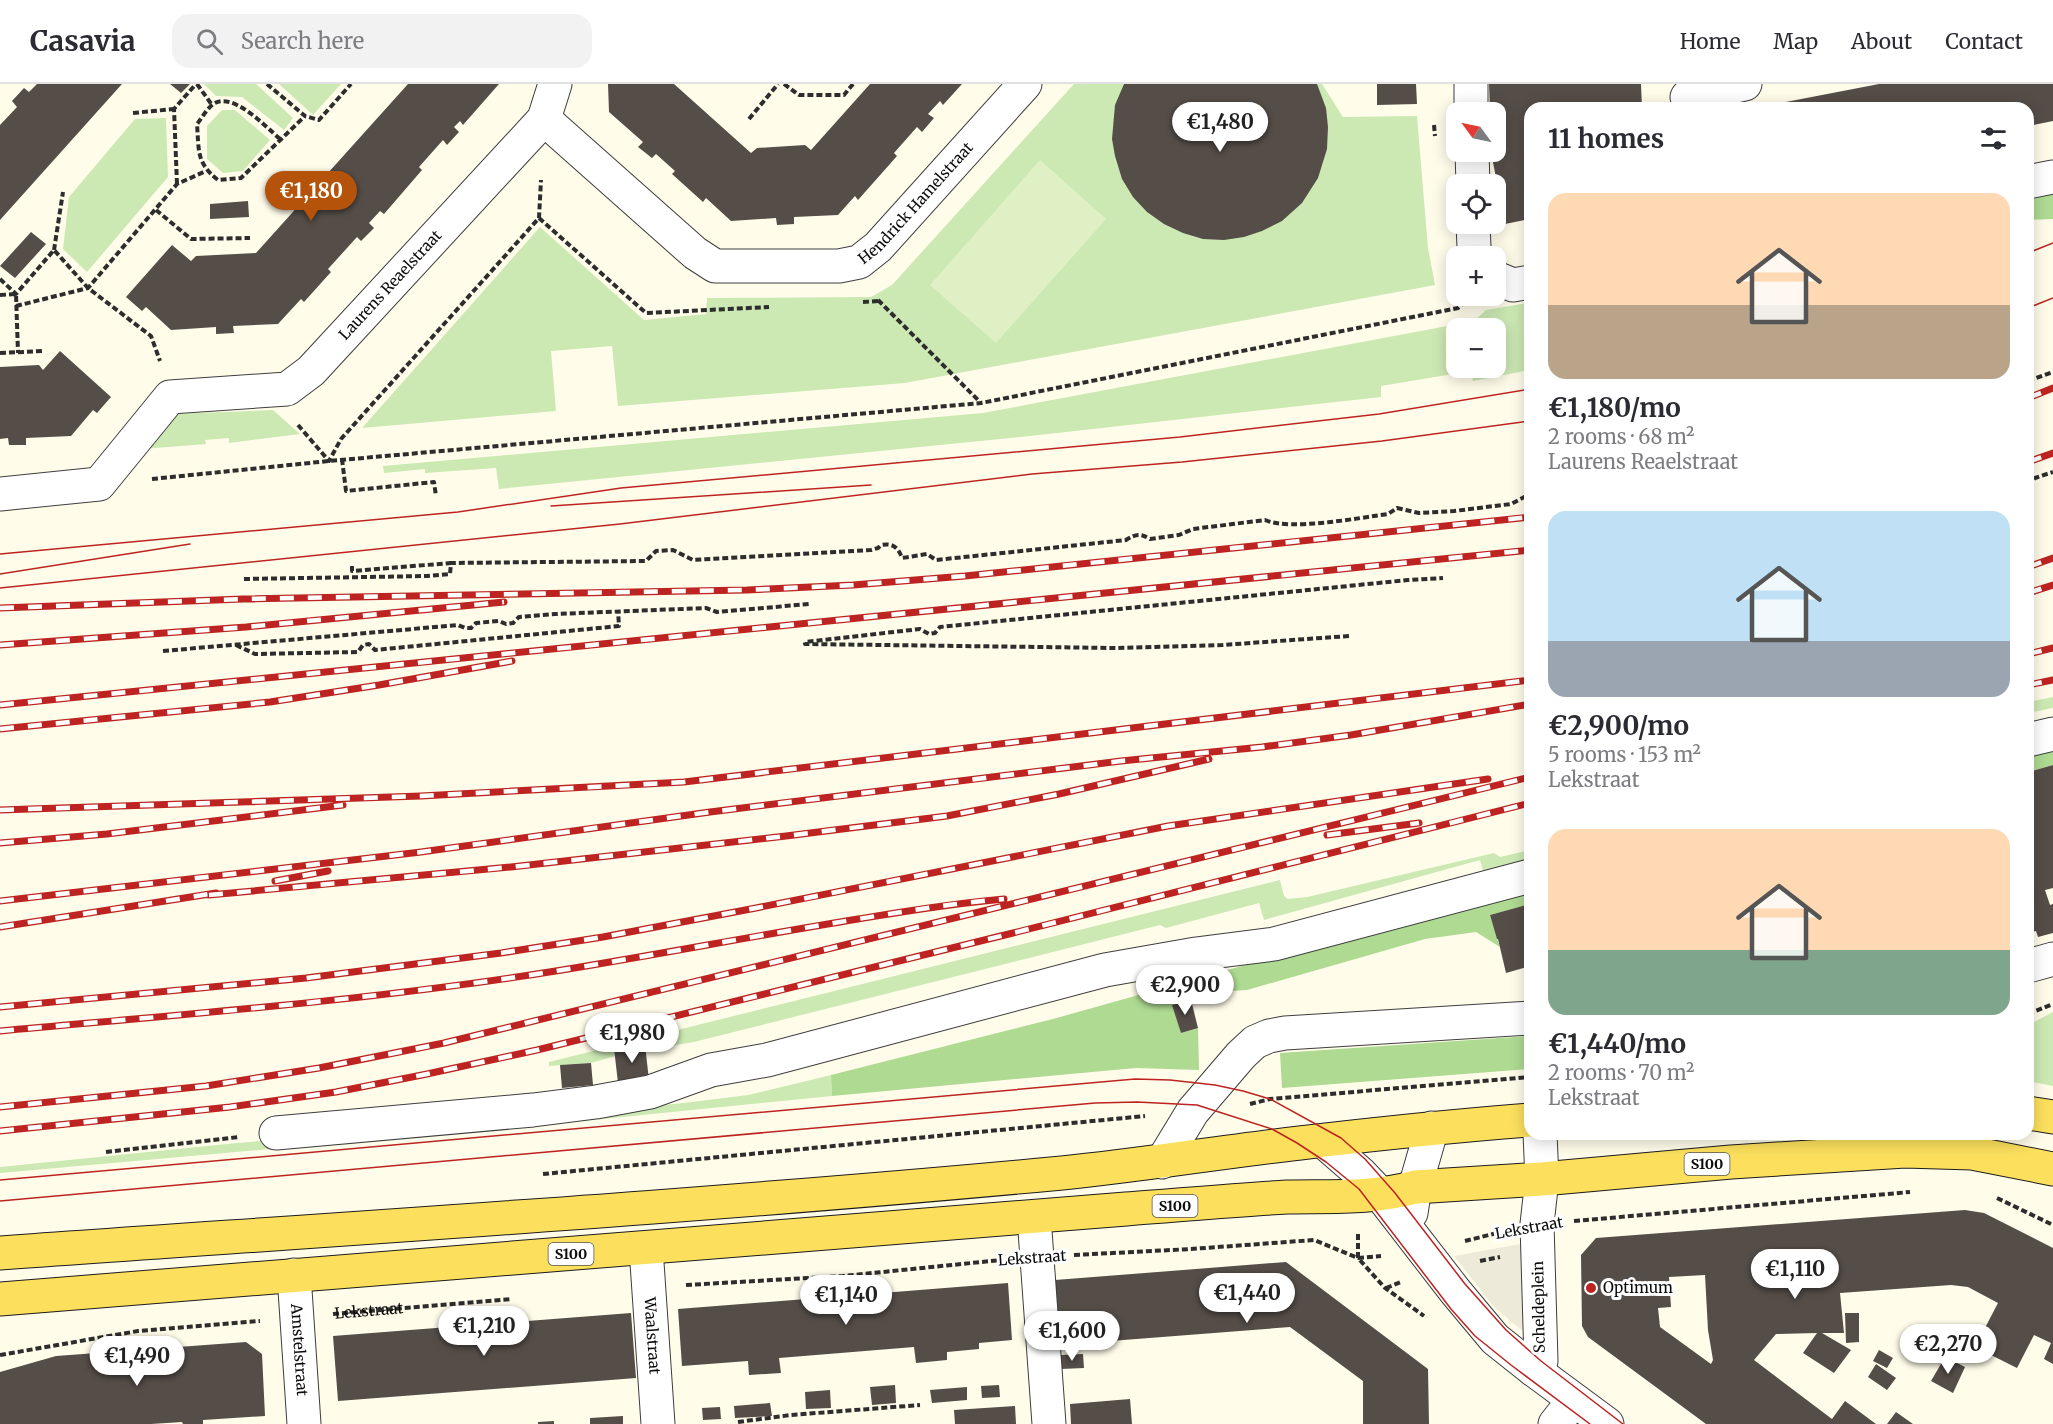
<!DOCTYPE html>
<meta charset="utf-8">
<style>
:root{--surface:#fff;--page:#f2f2f3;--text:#2b2b33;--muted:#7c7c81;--line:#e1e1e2;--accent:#b45309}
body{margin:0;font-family:Merriweather,serif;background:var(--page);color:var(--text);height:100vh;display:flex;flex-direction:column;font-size:22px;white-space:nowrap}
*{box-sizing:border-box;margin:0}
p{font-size:20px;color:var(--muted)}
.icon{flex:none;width:33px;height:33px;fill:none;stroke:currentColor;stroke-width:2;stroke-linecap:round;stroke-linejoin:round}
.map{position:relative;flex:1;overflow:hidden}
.panel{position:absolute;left:1524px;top:18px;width:510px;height:1038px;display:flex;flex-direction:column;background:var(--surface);border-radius:18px;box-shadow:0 3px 15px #0003}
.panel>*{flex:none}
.needle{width:39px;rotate:303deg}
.fabs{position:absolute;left:1446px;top:18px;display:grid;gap:12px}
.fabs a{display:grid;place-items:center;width:60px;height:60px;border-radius:12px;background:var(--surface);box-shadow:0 3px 15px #0003;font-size:30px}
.price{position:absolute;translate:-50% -51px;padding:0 14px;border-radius:21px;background:#fff;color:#222;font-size:20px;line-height:39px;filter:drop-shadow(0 2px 3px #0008)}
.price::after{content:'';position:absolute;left:50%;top:36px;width:18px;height:14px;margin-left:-9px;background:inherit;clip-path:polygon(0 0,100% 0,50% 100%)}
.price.active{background:var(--accent);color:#fff}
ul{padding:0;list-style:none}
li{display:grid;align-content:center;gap:12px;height:318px;padding:0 24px}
li span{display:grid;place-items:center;height:186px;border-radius:18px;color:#555}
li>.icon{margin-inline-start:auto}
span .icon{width:108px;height:108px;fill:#fffc;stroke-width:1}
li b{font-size:26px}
h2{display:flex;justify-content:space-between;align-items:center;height:72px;padding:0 24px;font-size:26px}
header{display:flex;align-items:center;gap:36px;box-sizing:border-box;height:84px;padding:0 30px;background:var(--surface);border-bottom:2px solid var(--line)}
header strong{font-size:28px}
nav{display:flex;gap:33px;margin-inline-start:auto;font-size:21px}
.search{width:420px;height:54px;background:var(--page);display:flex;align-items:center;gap:15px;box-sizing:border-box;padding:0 21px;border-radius:18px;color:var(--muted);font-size:22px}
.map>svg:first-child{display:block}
.green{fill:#cce9b3;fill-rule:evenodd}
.forest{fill:#aeda92}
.pitch{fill:#dff0c5}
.plaza{fill:#eeeada}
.building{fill:#544d48;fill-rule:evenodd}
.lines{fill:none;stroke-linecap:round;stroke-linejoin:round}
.minor-casing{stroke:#3e3e3e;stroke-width:35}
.major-casing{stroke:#1c1c1c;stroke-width:35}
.path{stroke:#2d2d2d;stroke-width:4;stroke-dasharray:6 3;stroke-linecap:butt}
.minor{stroke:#fff;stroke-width:33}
.major{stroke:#fbdf5d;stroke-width:33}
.tram{stroke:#bd2421;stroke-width:1.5}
.rail-casing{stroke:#bd2421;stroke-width:7}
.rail{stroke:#fff;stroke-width:4.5;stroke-dasharray:14;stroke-linecap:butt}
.poi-dot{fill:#bd2421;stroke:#fff;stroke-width:2}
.labels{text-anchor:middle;stroke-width:6;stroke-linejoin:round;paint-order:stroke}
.shield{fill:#fff;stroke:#545454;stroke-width:1.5}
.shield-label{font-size:14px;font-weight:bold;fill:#0b0b0b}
.street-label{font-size:15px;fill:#0b0b0b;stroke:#fff}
.poi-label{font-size:15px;fill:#0b0b0b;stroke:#fff;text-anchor:start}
</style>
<header>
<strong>Casavia</strong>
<div class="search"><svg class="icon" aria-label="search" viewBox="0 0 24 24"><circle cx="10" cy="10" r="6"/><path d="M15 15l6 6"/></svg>Search here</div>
<nav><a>Home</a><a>Map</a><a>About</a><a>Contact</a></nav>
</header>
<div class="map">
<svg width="2053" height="1340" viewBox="0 0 2053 1340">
<rect width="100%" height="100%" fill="#fffcea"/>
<path class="green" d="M204,0h52l37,34 -9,12 -42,-33 -26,-1z
M279,0h62l-28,31z
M1074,0h248l21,33 74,-1 11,132 7,37 -530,98 -287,23 -6,-60 -61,5 5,60 -194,17 178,-201 104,93 62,-6 1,-16 164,-1 21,-12z
M222,26h13l35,30 -27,31 -20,2 -16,-14v-33z
M166,34l2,59 -81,95 -24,-23 6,-52 66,-78z
M1528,219l2,12v55l-57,11 -2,-10 -90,15v11l-351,39 -531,53 -3,-21 -71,5v-4l-41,4 -1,-7 600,-53 491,-92 12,-11zM1456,244h40v40h-40z
M273,326l27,24 -71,9v-5l-24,2 1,4 -63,5 30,-35z
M2053,613v11l-25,5v-11z
M1530,766v15l-45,13 -5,-18 -216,60 -5,-17 -93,25 -6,-3 -466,117 -48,8 -1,-5 -30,3v8l-24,7 -42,3v-4l731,-182 4,16 4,3 19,-2 187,-44 6,4z
M2053,928v74l-25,-5v-56z
M831,991l1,21 -279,28 -553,49v-6l237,-24 316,-26 139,-15 56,-7z"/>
<path class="forest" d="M2053,110v25l-25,1v-20z
M2053,661v20l-25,7v-21z
M1530,801v19l-40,11 10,32 -24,-15 -51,7 -178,51 -30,2 -44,13 8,28 17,-5 1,42 -63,-2 -304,28 -1,-21 222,-56z
M1530,952v33l-248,19 -2,-35z"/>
<path class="pitch" d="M1040,76l66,59 -110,124 -66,-58z"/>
<path class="plaza" d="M1526,1159l4,94 -36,-30 -40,-51z"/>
<path class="building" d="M37,0h85l-122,136v-95l17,-18 -5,-6 12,-13 5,4z
M170,0h20l-9,9z
M408,0h91l-36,41 -3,-4 -6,6 5,5 -12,13 -4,-5 -24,27 3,3 -38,44 -4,-3 -11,12 5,5 -13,13 -4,-4 -29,32 3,3 -27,30 -3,-3 -23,25 -45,2 1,7 -18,1v-7l-45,3 -25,-23 -4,4 -16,-14 46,-52 19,16 5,-5 60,-3z
M608,0h66l77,69 6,-5 48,-3 6,5 59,-66h92l-19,21 -3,-4 -12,13 6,4 -12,14 -5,-5 -23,26 3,3 -39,44 -3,-4 -17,19 -44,2v7l-17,1 -1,-7 -45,3 -25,-23 -3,4 -31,-28 3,-3 -19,-17 -4,4 -14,-11 5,-5 -34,-30z
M1124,0h193l9,24 2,19 -1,22 -9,29 -16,25 -20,18 -20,10 -18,6 -20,3 -21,-1 -20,-6 -19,-9 -17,-12 -14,-15 -11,-18 -7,-23 -3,-17 3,-34z
M1377,0h39l1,20 -40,1z
M1489,0h152l1,24h-112v111l-25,5 -14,-72h5v-40h-6z
M1879,0h174v37l-25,5v-18h-274z
M248,117l1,16 -39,2v-15z
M31,148l15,12 -31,34 -15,-12z
M60,267l51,46 -14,16 -4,-3 -22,26 -45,2v7h-17l-1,-7 -8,1v-72l39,-2 4,5z
M2053,681v123l-8,2 5,15 3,-1v29l-15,4 -2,-6 -8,2v-161z
M1530,820v62l-24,7 -8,-34h-1l-7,-24z
M1191,916l7,28 -17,5 -9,-28z
M645,961l4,35 -31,3 -4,-35z
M591,979l2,22 -31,3 -2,-23z
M1965,1126l19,3 69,35v116l-9,-5 7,-16 -17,-8 -17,33 -42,-21 23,-44 -30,-16 -17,-2 -111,8 4,40h-22l29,17 -17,23 -31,-20 14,-20 -41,1 -22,26 78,59 13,-18 31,23h-170l-118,-87 -6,-11 -1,-71 15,-17zM1705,1191l3,55 5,30 -2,4 -51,-37 -2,-19 13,-1 -2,-30z
M1286,1178l142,107 1,55h-66v-43l-73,-54 -231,18 -4,-65z
M1008,1199l4,57 -33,3v6l-32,3v8l-31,3 -2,-16 -135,11 2,15 -32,2 -1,-14 -66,5 -4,-57z
M631,1229l5,65 -298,23 -5,-65z
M1845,1229h14v29l-13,1z
M246,1258l16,12 3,62 -62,4v4h-20l-1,-2 -31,2h-151v-52l56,-16z
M1879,1266l14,8 -6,10 -14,-7z
M1083,1270l1,14 -23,1 -1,-14z
M1945,1273l20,10 -12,26 -22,-12z
M1876,1280l20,14 -9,12 -19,-13z
M895,1301l1,18 -24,2 -2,-18z
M999,1301l1,12 -18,1 -1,-12z
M967,1303v13l-35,3 -2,-13z
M830,1306l1,18 -25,1 -1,-17z
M1130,1315l2,25h-61l-1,-20z
M770,1319l2,13 -37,2 -1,-12z
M1015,1322l1,18h-61l-1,-14z
M720,1323l1,12 -18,1 -1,-12z
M1896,1328l17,12h-26z
M623,1332v8h-33v-6z
M554,1337v3h-16v-2z"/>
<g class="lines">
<defs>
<g id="minor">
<path d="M1471,0v28"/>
<path d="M1687,13l58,-13"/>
<path id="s2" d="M544,35l151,134 20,13h124l20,-4 19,-15 147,-163"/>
<path d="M1472,68l1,32"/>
<path d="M2028,98l25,-5"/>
<path d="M1473,140l1,23 2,9"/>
<path d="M1496,194l17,7 17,-3"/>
<path id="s3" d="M0,410l99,-10 71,-87 117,-8 24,-18 233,-252 11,-35"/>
<path d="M2028,656l25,-6"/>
<path d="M2028,882l25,-7"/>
<path d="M276,1049l257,-23 63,-8 54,-10 61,-22 56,-10 338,-90 91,-16 78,-10 256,-68"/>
<path d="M1323,1057l38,33 19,20 75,97 40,48 39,31 73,54"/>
<path d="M1162,1078l31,-51 48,-56 14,-13 14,-6 16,-3 245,-15"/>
<path d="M1411,1129l4,-26 17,-59"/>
<path d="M1034,1133l15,207"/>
<path id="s4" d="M646,1164l12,176"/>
<path id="s5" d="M294,1191l10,149"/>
<path d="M1534,1286l7,-9 -4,-137 5,-45 -2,-45"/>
<path d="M1555,1340l19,-24"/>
</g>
<path id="major" d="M2028,1029l25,4
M0,1169c354,-25 709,-47 1062,-80 80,-8 158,-21 238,-30 76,-9 153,-17 230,-23
M0,1215l1126,-90c54,-4 108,-9 161,-12 43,-1 86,2 128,-10l127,-8 189,-17 174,-11 67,2 81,16"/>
</defs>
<use href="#minor" class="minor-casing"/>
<use href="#major" class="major-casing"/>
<g class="path">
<path d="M197,0l15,21"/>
<path d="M267,0l38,32 14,4 32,-36"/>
<path d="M784,0l15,11h45l9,-11"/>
<path d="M133,29l41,-4"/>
<path d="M749,35l29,-35"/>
<path d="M1434,41l1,11"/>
<path d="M280,55c-14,-12 -49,-50 -68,-34 -6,5 -10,13 -15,19 2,26 -1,39 21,56l23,-2 64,-62"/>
<path d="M177,100l-3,-75 22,-25"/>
<path d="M156,126l35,29 59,-1"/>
<path d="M539,134l107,95 123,-6"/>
<path d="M54,166l9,-58"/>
<path d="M0,195l16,15 38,-44 34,38 63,48 9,25"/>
<path d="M0,211l16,-1 2,59"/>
<path d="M878,216l103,103"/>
<path d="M863,218l16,-1"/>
<path d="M16,222l72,-18 89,-104 29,-13"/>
<path d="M0,269l43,-2"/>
<path d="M2028,297l25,-9"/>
<path d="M298,341l31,36 12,-22 198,-221 2,-38"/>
<path d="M342,375l4,32 88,-9 2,14"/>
<path d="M152,395l177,-18 652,-58 477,-95 8,-8"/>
<path d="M2028,402l7,-8 18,-6"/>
<path d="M352,482v5l99,-8"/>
<path d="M244,495l183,-3 23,-2 1,-11 195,-2 10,-10 17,-1 20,10 178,-10 7,-2 3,-3c12,-2 17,2 21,13l25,-4 9,6 190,-20c10,-6 14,-7 24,-1l29,-4 14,-6 72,-9c25,11 93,-2 123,-6l9,-6 22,5 35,-2 57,-7 19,-10"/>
<path d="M1349,552l-127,9 -106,3 -311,-4v-2l115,-13 9,5 6,-1 5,-6 468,-47 35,-2"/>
<path d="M236,561l19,9 103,-2 5,-7 6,-1 6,6 244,-24 -1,-15"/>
<path d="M163,567l295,-26 7,3h6l5,-5 23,-2 7,3 7,-1 6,-6 36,-3 151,-6 11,4 92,-8"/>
<path d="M2028,930l25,-10"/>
<path d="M1250,1020l20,-5 260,-22"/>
<path d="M106,1068l133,-15"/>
<path d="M543,1090l602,-58"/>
<path d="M1997,1114l56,27"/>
<path d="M1574,1137l336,-29"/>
<path d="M1358,1150v24l27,30 39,28"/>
<path d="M1465,1157l36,-9"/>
<path d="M1074,1171l117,-6 123,-9 44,18 23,-2"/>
<path d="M1480,1177l20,-4"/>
<path d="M686,1201l157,-9 158,-16"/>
<path d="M1386,1204l15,-6"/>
<path id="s1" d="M333,1230l178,-15"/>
<path d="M0,1271l138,-24 122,-10"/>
<path d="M738,1338l53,-7 129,-10"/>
</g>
<use href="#minor" class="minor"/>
<use href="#major" class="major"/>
<path class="tram" d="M2028,169l25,-10
M2028,224l25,-10
M551,422l320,-21
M0,470l458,-42 163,-24 559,-51 199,-23 151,-25
M0,490l190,-30
M0,504l620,-64 412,-50 150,-12 200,-21 148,-20
M0,1096l1135,-101 35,1 45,5 28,6 27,8 71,39 24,21 30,34 70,91 41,46 35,31 82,63
M0,1117l1095,-98 42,-1 60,3 75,24 25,14 29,19 33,27 92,120 24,27 36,29 79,59"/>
<defs>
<path id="rail" d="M2028,314l25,-10
M2028,378l25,-9
M2028,483l25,-9
M2028,509l25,-8
M0,524l243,-9 504,-9 106,-5 112,-9 565,-59
M0,561l246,-18 258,-25
M2028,570l25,-6
M2028,601l25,-5
M0,621l1530,-155
M0,645l270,-27 109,-17 133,-24
M0,726l421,-14 263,-14 846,-102
M1327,751l92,-12
M0,759l107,-9 236,-29
M275,797l53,-10
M209,811l302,-28 275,-31 161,-20 112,-22 150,-35
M0,817l421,-49 289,-40 411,-51 141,-14 89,-12 179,-31
M0,843l216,-34
M0,923l306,-29 195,-25 102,-16 153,-29 412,-82 320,-47
M0,947c187,-17 376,-31 562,-61 99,-16 197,-35 296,-51 49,-8 97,-16 146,-20
M0,1023l206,-21 113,-18 125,-25 1086,-266
M0,1047l230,-24 106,-15 91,-18 110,-24 476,-117 517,-130"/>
</defs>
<use href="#rail" class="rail-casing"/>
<use href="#rail" class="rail"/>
</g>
<circle class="poi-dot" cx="1591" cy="1204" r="6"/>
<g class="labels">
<g class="shield">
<rect x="1684.5" y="1069" width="45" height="22" rx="4.5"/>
<rect x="1152.5" y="1111" width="45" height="22" rx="4.5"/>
<rect x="548.5" y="1159" width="45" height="22" rx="4.5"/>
</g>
<g class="shield-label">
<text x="1707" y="1085">S100</text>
<text x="1175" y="1127">S100</text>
<text x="571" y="1175">S100</text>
</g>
<g class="street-label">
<text dy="5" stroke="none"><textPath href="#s2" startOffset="452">Hendrick Hamelstraat</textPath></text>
<text dy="5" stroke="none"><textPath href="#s3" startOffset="476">Laurens Reaelstraat</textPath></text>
<text transform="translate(1529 1144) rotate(-10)" y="5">Lekstraat</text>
<text transform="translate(1032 1174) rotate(-4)" y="5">Lekstraat</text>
<text transform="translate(1539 1223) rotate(-91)" y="5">Scheldeplein</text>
<text dy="5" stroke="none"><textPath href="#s1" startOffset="36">Lekstraat</textPath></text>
<text dy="5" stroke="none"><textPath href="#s4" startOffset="88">Waalstraat</textPath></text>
<text dy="5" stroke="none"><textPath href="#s5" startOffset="75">Amstelstraat</textPath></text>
</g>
<g class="poi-label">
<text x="1603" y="1209">Optimum</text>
</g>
</g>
</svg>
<div class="fabs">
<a><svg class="needle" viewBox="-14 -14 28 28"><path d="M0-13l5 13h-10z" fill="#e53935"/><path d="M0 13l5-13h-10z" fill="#7c7c81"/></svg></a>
<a><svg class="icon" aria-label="locate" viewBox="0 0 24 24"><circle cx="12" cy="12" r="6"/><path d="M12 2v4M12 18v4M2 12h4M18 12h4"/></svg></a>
<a>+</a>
<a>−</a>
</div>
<b class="price" style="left:1220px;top:69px">€1,480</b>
<b class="price active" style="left:311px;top:138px">€1,180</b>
<b class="price" style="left:1185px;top:932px">€2,900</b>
<b class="price" style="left:632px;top:980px">€1,980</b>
<b class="price" style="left:1795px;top:1216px">€1,110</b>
<b class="price" style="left:1247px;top:1240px">€1,440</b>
<b class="price" style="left:846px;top:1242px">€1,140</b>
<b class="price" style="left:484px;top:1273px">€1,210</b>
<b class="price" style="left:1072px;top:1278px">€1,600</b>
<b class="price" style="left:1948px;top:1291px">€2,270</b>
<b class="price" style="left:137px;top:1303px">€1,490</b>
<section class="panel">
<h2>11 homes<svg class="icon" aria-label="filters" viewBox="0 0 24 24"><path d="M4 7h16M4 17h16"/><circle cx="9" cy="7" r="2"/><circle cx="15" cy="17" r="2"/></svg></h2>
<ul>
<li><span style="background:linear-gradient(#ffd9b3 60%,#b9a48a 0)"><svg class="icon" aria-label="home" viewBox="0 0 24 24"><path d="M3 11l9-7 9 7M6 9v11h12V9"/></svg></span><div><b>€1,180/mo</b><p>2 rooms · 68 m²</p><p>Laurens Reaelstraat</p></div></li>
<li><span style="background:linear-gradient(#bfe0f5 70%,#9aa5b1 0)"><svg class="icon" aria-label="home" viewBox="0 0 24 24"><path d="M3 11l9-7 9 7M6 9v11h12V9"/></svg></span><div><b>€2,900/mo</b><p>5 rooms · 153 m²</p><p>Lekstraat</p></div></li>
<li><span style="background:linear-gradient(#ffd9b3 65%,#7fa58c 0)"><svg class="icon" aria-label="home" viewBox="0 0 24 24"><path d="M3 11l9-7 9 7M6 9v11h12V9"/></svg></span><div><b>€1,440/mo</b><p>2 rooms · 70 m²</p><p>Lekstraat</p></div></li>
</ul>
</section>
</div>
